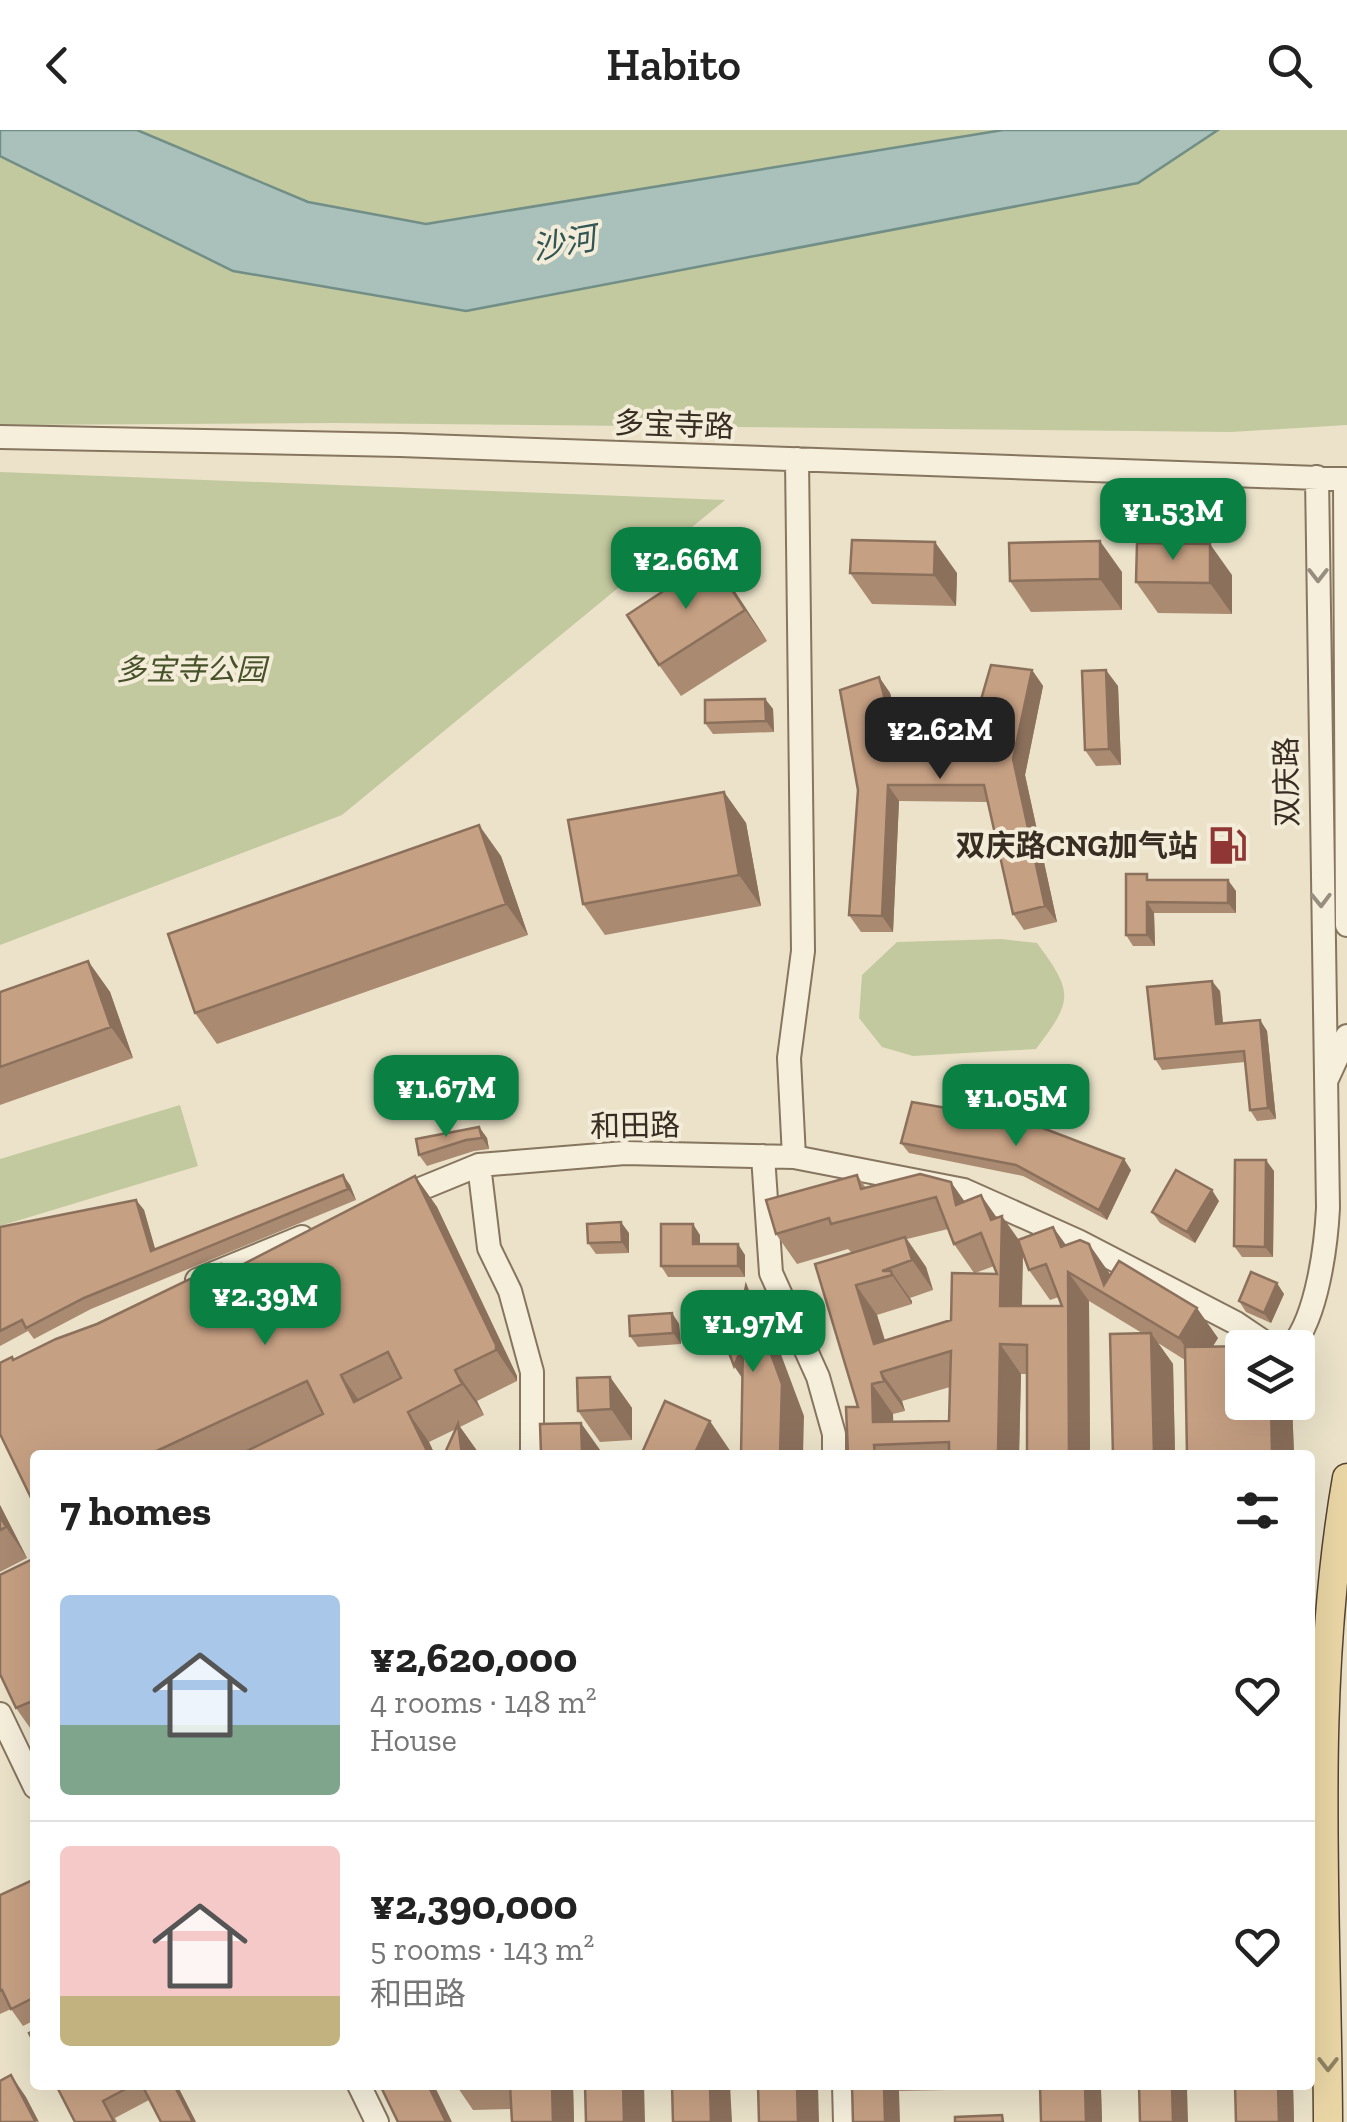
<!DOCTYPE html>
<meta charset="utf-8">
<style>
:root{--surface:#fff;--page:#f6f6f6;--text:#222;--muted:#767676;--line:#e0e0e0;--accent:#0b8043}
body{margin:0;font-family:"Zilla Slab","Noto Sans SC",serif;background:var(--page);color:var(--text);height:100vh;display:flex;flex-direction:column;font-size:38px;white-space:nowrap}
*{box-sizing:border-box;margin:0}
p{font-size:32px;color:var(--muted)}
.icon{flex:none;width:55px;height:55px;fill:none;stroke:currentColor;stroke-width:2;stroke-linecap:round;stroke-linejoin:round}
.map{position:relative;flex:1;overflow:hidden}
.sheet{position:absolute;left:30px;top:1320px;width:1285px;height:640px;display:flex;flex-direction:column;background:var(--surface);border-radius:10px;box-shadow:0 10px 40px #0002}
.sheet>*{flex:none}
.controls{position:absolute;left:1225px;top:1200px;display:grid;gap:20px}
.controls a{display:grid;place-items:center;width:90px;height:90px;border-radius:10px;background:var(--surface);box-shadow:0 10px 40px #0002;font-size:50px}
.price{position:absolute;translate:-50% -85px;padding:0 22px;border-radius:20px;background:var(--accent);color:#fff;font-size:32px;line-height:65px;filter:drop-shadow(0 2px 5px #0008)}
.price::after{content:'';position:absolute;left:50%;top:60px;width:30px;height:22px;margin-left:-15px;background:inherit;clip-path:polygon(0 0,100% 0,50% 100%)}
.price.current{background:#222;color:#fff}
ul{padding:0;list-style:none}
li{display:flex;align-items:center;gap:30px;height:250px;padding:0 30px}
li+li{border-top:2px solid var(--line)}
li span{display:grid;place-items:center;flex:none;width:280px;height:200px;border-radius:10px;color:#555}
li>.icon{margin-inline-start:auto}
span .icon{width:120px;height:120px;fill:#fffc;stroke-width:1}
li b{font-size:42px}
h2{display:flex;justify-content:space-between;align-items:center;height:120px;padding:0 30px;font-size:42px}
header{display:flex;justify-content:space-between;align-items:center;height:130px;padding:0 30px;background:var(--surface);font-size:45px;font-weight:600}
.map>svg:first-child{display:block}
.green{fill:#c3c99e}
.water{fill:#aac0ba;stroke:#718e87;stroke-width:2.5}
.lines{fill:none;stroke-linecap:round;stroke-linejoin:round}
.minor-casing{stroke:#86755f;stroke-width:26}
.major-casing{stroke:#544333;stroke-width:31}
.minor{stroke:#f6efdc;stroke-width:22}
.major{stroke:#ead6a5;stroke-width:28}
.wall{fill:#aa8a71;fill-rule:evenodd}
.shaded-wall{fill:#8b705c}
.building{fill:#c6a083;stroke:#8b705c;stroke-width:2.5;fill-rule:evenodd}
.oneway{stroke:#978e7f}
.oneway2{stroke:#918264}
.labels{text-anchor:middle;stroke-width:8;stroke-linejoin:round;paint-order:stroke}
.street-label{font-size:30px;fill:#382d22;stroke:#f3ecd8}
.park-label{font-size:30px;font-style:italic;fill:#47522a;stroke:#f3ecd8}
.poi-label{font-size:30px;font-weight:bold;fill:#382d22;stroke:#f3ecd8;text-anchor:end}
.water-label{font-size:32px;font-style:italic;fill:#325655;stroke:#f3ecd8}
</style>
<header><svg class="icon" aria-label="back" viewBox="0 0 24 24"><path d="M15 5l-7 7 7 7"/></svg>Habito<svg class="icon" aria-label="search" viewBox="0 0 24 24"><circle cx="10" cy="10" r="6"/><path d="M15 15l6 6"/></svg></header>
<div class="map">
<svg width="1347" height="1992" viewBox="0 0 1347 1992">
<rect width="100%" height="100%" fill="#ebe2c9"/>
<path class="green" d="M137,0h866l-577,94 -118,-22z
M1218,0h129v295l-116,7 -898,-9 -333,2v-269l466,155 672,-128z
M0,342l725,28 -383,315 -342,130z
M1001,809l36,4c37,50 36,57 -1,106l-123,7 -31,-9 -23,-29 3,-43 35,-33z
M180,975l18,61 -198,60v-67z"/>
<path class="water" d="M0,0h137l171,72 118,22 577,-94h215l-80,53 -672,128 -233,-40 -233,-115z"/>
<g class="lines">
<defs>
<path id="minor" d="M0,307l400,8 945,34 2,446
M1327,949l20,-43
M763,1026l8,117 47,104 16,57v21
M794,1027l-5,-99 14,-107 -6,-492
M479,1035l10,83 21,43 22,81v83
M396,1069l83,-34 146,-12 169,4 170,33 114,51 158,82 37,25
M197,1150l105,-43
M1280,1218l13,-3c24,-30 33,-98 35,-137l-11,-731
M0,1584l35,73
M359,1955l18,37
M844,1955l1,37"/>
<path id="major" d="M1328,1992c-1,-214 -18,-432 19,-644"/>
</defs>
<use href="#minor" class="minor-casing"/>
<use href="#major" class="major-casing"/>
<use href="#minor" class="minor"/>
<use href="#major" class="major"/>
</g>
<path class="wall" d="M1122,442v38l-91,2 -21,-31z
M850,443h107l-1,33 -84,-2z
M1232,445v39l-74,-1 -22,-31z
M734,460l33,51 -86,55 -22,-31z
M1032,540l11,16 -18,89 32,147 -33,8 -11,-16 -25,-112 -89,-1 -6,131h-32l-12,-17 30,-238 11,16 14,53 63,2z
M1118,556l3,79 -25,1 -11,-16z
M765,569l8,10 1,23 -61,2 -8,-11z
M724,662l22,31 15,83 -156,29 -22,-31z
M501,726l27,79 -311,109 -22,-31z
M1151,750l85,11v22h-82l1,33h-22l-7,-11z
M88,831l22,31 23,66 -133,47v-113z
M1220,861l3,33 37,-4 7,11 9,88 -19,2 -7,-11 -5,-48 -83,8 -7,-11z
M479,997l8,11 2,11 -15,2 -47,15 -8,-11z
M901,1013l230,27 -24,50 -84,-44 -114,-23z
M1274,1041l-1,86h-31l-8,-11z
M920,1044l45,28 32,16 22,22 47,5 44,31 108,62 -6,9 80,55 2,53h-106l-3,-95 -27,-17 15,21 2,91h-62l29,-122 -53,-32 1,154h-63v-81h-6l-2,81h-171l10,-48 -6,-154 -4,-4 -51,15 -21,-30 81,-59 9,13zM948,1099l6,15 20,29 -23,47 -66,20 -8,-25 35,-11 -2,-6 23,-8 -7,-23 -19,-28zM1023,1124l6,16 21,30 9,-3 3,9h-40zM994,1136l3,8 -22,-1 11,-4zM950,1257l-1,34 -56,1v-8l12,-3 -3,-10z
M415,1046l22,31 80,169v5l-40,20 7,14 -24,12 20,28 -24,-26 -27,13 6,13h-197l68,-33 -71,33h-200l-21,-95 83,-36 130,-52z
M350,1055l6,15 -265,109 -57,30 -6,-8 -28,15v-119l136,-27 8,10 11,40z
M1219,1071l-24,42 -35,-20 -8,-11z
M629,1103v20l-33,1 -8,-11z
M700,1105v9l45,11v22h-77l-7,-11z
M1284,1164l-13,29 -25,-11 -7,-11z
M672,1183l7,11 2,20 -43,3 -8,-11z
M610,1247l22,31v32l-32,2 -22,-31z
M540,1294l63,30v1h-75l13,-2z
M0,1375l27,53 -27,14z
M35,1428v177l-19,-27z
M35,1749v141l-12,6 -12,-17 -11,5v-119z
M56,1955h121l19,37 -47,-22 -34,18 2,4h-42z
M456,1955h117l1,37 -63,-13 -38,1z
M852,1955h441l1,37h-58l-1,-36 -134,4 1,32h-61l-1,-34 -141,3z"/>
<path class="shaded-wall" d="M1100,411l22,31v38l-22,-31z
M935,412l22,31 -1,33 -22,-31z
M1210,414l22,31v39l-22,-31z
M712,429l22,31 33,51 -22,-31z
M1032,540l11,16 -18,89 32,147 -12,-16 -32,-147z
M1106,540l12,16 3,79 -12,-16z
M879,547l11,16 18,68 -11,-16z
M765,569l8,10 1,23 -8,-11z
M888,655l11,16 -6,131 -11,-16z
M724,662l22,31 15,83 -22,-31z
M479,695l22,31 27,79 -22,-31z
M1228,750l8,11v22l-8,-10z
M1147,772l7,11 1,33 -8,-11z
M88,831l22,31 23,66 -22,-31z
M1212,851l8,10 4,44 -8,-11z
M1260,890l7,11 9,88 -8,-11z
M479,997l8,11 2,11 -7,-11z
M1124,1029l7,11 -24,50 -8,-10z
M1266,1030l8,11 -1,86 -8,-10z
M343,1045l7,10 6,15 -8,-11z
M415,1046l22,31 80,169v5l-21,-31z
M951,1052l21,30 -16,-7z
M1212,1060l7,11 -24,42 -8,-11z
M981,1065l21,30v-9l21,30 -2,90 -21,-30 -9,-86z
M136,1070l8,10 15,52 -8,-11z
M621,1092l8,11v20l-7,-11z
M693,1094l7,11v20l-7,-11z
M1053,1097l21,29 -13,-9z
M905,1107l21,30 7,23 -21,-30z
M738,1114l7,11v22l-7,-11z
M1089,1114l21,30 10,29 -16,-18z
M891,1141l21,30v3l-20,-29z
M1068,1142l21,29 1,154h-21z
M1277,1153l7,11 -13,29 -7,-10z
M856,1155l21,30 16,53 -19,-24z
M746,1156l21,31 37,99 -1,39h-23z
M1197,1178l21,30 -18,30 -21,-30z
M672,1183l7,11 2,20 -8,-11z
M1151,1203l22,31 2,91h-21z
M1000,1214l21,30 -2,81h-21z
M743,1215l12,52 -21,-31z
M455,1240l22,31 7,14 -22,-31z
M881,1242l21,29 3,10 -21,-30z
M341,1245l22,31 -9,-4z
M610,1247l22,31v32l-21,-31z
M872,1254l21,30 1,30 -21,-22z
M1271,1272h21l2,53h-20l-2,-2z
M408,1282l21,30 6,13h-6z
M710,1291l21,31 -1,3h-36z
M581,1293l22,31v1h-19l-2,-3z
M458,1294l22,31h-18z
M0,1375l27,53 -21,-31 -6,-11z
M11,1945l15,22 13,25 -4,-1z
M174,1955h3l19,37h-3z
M428,1955h6l18,37h-6z
M552,1955h21l1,37h-21z
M623,1955h21l1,37h-21z
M710,1955h20l2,37h-21z
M797,1955h21l1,37h-21z
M884,1955h11l4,6 1,31h-15z
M1085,1955h12l4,5 1,32h-16z
M1172,1955h13l2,3 1,34h-15z
M1278,1955h15l1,37h-15z"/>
<path class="building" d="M852,410l83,2 -1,33 -84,-2z
M1100,411v38l-90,2 -1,-38z
M1137,413l73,1v39l-74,-1z
M712,429l33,51 -86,55 -32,-50z
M991,535l41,5 -19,89 32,147 -32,8 -29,-129h-96l-6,131 -33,-1 9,-125 -18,-100 39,-13 18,68 70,3z
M1106,540l3,79 -24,1 -3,-79z
M765,569l1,22 -61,2v-23z
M724,662l15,83 -156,29 -15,-84z
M479,695l27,79 -311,109 -27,-79z
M1126,744h21v6h81v23l-81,-1v33h-21z
M88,831l23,66 -111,40v-75z
M1212,851l4,43 44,-4 8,88 -18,2 -6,-59 -89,8 -8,-72z
M912,972l115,20 97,37 -25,51 -83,-45 -115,-22z
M479,997l3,11 -16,2 -47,15 -3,-16z
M1235,1030h31l-1,87 -31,-1z
M1176,1040l36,20 -25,42 -35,-20z
M920,1044l31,8 5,23 25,-10 10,25 11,-4 -2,90h62l-16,-42 -17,6 -11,-30 35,-13 8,20 19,-7 9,4 15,41 15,-24 78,47 -18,30 -111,-66 1,183h-42v-110l-27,-1 -2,111h-49v-13l-75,3 1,10h-27l-2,-48h12l-43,-143 90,-27 7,23 -30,11h9l1,4 -36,10 18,59 77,-24 1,-47 45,1 -16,-41 -27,11 -18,-47 -105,27 -2,-6 -53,16 -10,-34 91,-25 4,14zM951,1221l-2,70 -76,1 -1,-38 12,-3 -3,-9z
M343,1045l5,14 -264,109 -58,30 -4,-8 -22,11v-104l136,-27 15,51z
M415,1046l81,169v5l-41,20 7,14 -54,28 21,43h-191l85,-41 -16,-33 -159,74h-113v51l-35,-72v-71l12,-6 1,3 43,-21 41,-15 124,-60 5,9zM388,1222l13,26 -47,24 -13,-27z
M621,1092l1,20 -34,1 -1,-19z
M661,1094h32v20h45v22h-77z
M1251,1142l26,11 -13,30 -25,-12z
M746,1156l36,98 -2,71h-39l2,-110 -9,21 -24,-63 35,-12z
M672,1183l1,20 -43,3 -1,-20z
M1151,1203l3,122h-41l-3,-121z
M1257,1216l2,2h-17v54h29l1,51 -85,1 -2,-107z
M610,1247l1,32 -33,2 -1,-33z
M665,1271l45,20 -16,34h-53z
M581,1293l1,29 -54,3v-2h13l-1,-29z
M458,1294l4,31h-18z
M0,1386l6,11 -6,3z
M35,1428v142l-19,8 -16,-34v-99z
M35,1749v118l-24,12 -9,-19 -2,1v-96z
M35,1900v15l-6,-12z
M11,1945l24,46 -2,1h-33v-41z
M56,1955h77l-30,16 11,21h-39z
M142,1955h32l19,37h-32z
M380,1955h48l18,37h-48z
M510,1955h42l1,37h-41z
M585,1955h38l1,37h-38z
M672,1955h38l1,37h-38z
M758,1955h39l1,37h-39z
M852,1955h32l1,37h-32z
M1040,1955h45l1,37h-45z
M1139,1955h33l1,37h-33z
M1235,1955h43l1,37h-43z
M1002,1985l1,7h-48v-5z"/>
<defs><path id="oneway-chevron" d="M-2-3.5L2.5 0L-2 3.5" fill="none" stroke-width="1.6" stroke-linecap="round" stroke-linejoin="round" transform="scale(2.5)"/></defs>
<g class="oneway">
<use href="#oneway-chevron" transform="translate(1318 445) rotate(90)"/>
<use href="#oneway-chevron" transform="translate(1321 770) rotate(89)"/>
</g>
<use class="oneway2" href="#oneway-chevron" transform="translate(1328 1934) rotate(90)"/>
<defs>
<symbol id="fuel-bare" viewBox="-9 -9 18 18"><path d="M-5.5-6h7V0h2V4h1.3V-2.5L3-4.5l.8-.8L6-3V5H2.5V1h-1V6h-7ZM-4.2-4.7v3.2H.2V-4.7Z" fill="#903635" stroke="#f3ecd8" stroke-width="2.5" paint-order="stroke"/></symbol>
</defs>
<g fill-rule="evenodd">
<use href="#fuel-bare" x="1200" y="688" width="55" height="55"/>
</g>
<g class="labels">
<g class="street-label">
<text transform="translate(674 295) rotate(2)" y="10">多宝寺路</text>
<text transform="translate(1287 652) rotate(-91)" y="10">双庆路</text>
<text transform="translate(635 996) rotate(-1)" y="10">和田路</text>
</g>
<g class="park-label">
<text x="191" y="550">多宝寺公园</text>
</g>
<g class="poi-label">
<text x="1198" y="726">双庆路CNG加气站</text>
</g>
<g class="water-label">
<text transform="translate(564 113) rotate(-10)" y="11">沙河</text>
</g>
</g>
</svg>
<div class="controls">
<a><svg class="icon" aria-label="layers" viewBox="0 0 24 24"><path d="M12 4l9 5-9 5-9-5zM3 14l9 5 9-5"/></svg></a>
</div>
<b class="price" style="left:1173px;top:433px">¥1.53M</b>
<b class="price" style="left:686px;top:482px">¥2.66M</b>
<b class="price current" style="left:940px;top:652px">¥2.62M</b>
<b class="price" style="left:446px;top:1010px">¥1.67M</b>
<b class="price" style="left:1016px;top:1019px">¥1.05M</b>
<b class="price" style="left:265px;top:1218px">¥2.39M</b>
<b class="price" style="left:753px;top:1245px">¥1.97M</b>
<section class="sheet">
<h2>7 homes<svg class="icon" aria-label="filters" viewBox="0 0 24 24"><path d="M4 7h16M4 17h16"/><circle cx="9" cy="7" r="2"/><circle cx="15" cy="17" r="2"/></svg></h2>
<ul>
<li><span style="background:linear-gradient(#a9c7e8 65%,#7fa58c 0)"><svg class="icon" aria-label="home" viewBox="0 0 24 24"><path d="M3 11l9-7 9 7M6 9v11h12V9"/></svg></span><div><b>¥2,620,000</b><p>4 rooms · 148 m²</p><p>House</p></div><svg class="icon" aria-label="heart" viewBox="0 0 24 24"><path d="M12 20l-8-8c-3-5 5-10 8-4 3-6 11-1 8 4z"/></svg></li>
<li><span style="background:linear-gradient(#f6c9c9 75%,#c2b280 0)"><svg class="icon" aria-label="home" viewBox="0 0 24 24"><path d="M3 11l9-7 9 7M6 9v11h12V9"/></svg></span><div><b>¥2,390,000</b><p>5 rooms · 143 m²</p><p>和田路</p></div><svg class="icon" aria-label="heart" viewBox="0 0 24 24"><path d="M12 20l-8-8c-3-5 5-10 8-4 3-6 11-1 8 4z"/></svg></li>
</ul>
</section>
</div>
